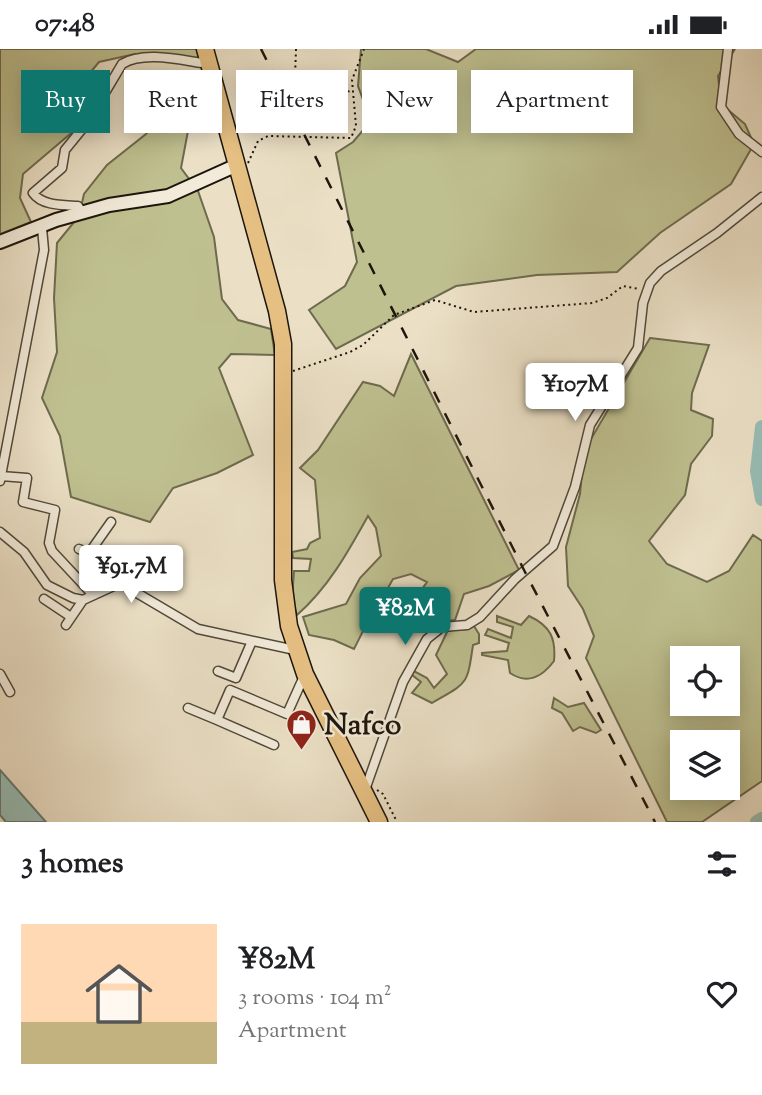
<!DOCTYPE html>
<meta charset="utf-8">
<style>
:root{--surface:#fff;--page:#f6f6f6;--text:#202124;--muted:#757577;--line:#e0e0e0;--accent:#0f766e}
body{margin:0;font-family:"Sorts Mill Goudy",serif;background:var(--page);color:var(--text);height:100vh;display:flex;flex-direction:column;font-size:26px;white-space:nowrap}
*{box-sizing:border-box;margin:0}
p{font-size:23px;color:var(--muted)}
.icon{flex:none;width:38px;height:38px;fill:none;stroke:currentColor;stroke-width:2;stroke-linecap:round;stroke-linejoin:round}
.map{position:relative;height:773px;overflow:hidden}
.panel{display:flex;flex-direction:column;background:var(--surface);flex:1}
.panel>*{flex:none}
.guide{position:absolute;left:21px;top:21px;width:721px;height:63px;display:flex;gap:14px}
.fabs{position:absolute;left:670px;top:597px;display:grid;gap:14px}
.fabs a{display:grid;place-items:center;width:70px;height:70px;border-radius:0px;background:var(--surface);box-shadow:0 4px 18px #0003;font-size:35px}
.price{position:absolute;translate:-50% -60px;padding:0 16px;border-radius:7px;background:#fff;color:#222;font-size:23px;line-height:46px;filter:drop-shadow(0 2px 4px #0008)}
.price::after{content:'';position:absolute;left:50%;top:42px;width:21px;height:16px;margin-left:-10px;background:inherit;clip-path:polygon(0 0,100% 0,50% 100%)}
.price.selected{background:var(--accent);color:#fff}
ul{padding:0;list-style:none}
li{display:flex;align-items:center;gap:21px;height:175px;padding:0 21px}
li+li{border-top:2px solid var(--line)}
li span{display:grid;place-items:center;flex:none;width:196px;height:140px;border-radius:0px;color:#555}
li>.icon{margin-inline-start:auto}
span .icon{width:84px;height:84px;fill:#fffc;stroke-width:1}
li b{font-size:30px}
h2{display:flex;justify-content:space-between;align-items:center;height:84px;padding:0 21px;font-size:30px}
.pill{padding:0 24px;border-radius:0px;background:var(--surface);box-shadow:0 4px 18px #0003;font-size:24px;line-height:63px}
.pill.selected{background:var(--accent);color:#fff}
.status{display:flex;justify-content:space-between;align-items:center;height:49px;padding:0 35px;background:var(--surface);direction:ltr}
.status svg{height:19px;fill:currentColor}
.map>svg:first-child{display:block}
.green{fill:#bfc090;stroke:#6e6a4e;stroke-width:2;fill-rule:evenodd}
.water{fill:#98bdb6;stroke:#677a72;stroke-width:2}
.lines{fill:none;stroke-linecap:round;stroke-linejoin:round}
.river{stroke:#98bdb6;stroke-width:14}
.street-casing{stroke:#50483a;stroke-width:11}
.secondary-casing{stroke:#1d150b;stroke-width:16}
.highway-casing{stroke:#1d150b;stroke-width:19}
.path{stroke:#1d150b;stroke-width:2;stroke-dasharray:2 3.5;stroke-linecap:butt}
.street{stroke:#f2ebda;stroke-width:8}
.secondary{stroke:#f2ebda;stroke-width:12}
.highway{stroke:#e6c083;stroke-width:16}
.rail{stroke:#1d150b;stroke-width:2.5;stroke-dasharray:12 12;stroke-linecap:butt}
.labels{text-anchor:middle;stroke-width:5;stroke-linejoin:round;paint-order:stroke}
.poi-label{font-size:30px;font-weight:bold;fill:#1d150b;stroke:#f2ebda;text-anchor:start}
</style>
<div class="status"><b>07:48</b><svg viewBox="0 0 49 12"><path d="M0 12V9h3v3zM5 12V6h3v6zM10 12V3h3v9zM15 12V0h3v12zM26 1h20v11H26zM47 4h2v5h-2z"/></svg></div>
<div class="map">
<svg width="762" height="773" viewBox="0 0 762 773">
<rect width="100%" height="100%" fill="#ebe0c6"/>
<filter id="stains"><feTurbulence type="fractalNoise" baseFrequency=".00286" numOctaves="4"/><feColorMatrix values="0 0 0 0 .2 0 0 0 0 .09 0 0 0 0 .02 0 0 0 .5 -.17"/></filter>
<radialGradient id="worn" r=".72"><stop offset=".6" stop-color="#630" stop-opacity="0"/><stop offset="1" stop-color="#630" stop-opacity=".3"/></radialGradient>
<path class="green" d="M0,0h197l3,11 -65,-6 -36,8 -34,41 11,26 -53,45 -3,24 11,24 -31,12z
M361,0h65l32,13 18,-13h259l-17,27 3,28 24,20 9,20 -23,40 -71,49 -43,39 -80,3 -81,11 -120,63 -27,-39 36,-24 12,-24 -21,-109 17,-11 18,-21 -13,-35z
M171,56l20,10 -10,53 17,23 16,46 8,62 16,21 33,9 4,26 -44,-1 -12,14 34,87 -36,18 -44,15 -23,34 -79,-25 -11,-61 -18,-38 15,-46 -3,-54 3,-55 22,-27 5,-22 23,-29 39,-31z
M650,289l59,7 -17,48 -1,17 22,9 -1,17 -21,28 -6,31 -36,46 18,23 40,18 22,-11 24,-36 9,6v240l-60,41h-35l-81,-164 8,-22 -11,-27 -15,-23 -2,-39 14,-53 4,-43zM682,609h46v45h-46zM682,693h46v45h-46z
M411,305l108,216 -30,16 -25,8 -9,26 -20,2 6,-13 -24,-13 10,-14 -16,-8 -18,5 -17,30 4,11 -2,12 -15,-1 -9,18 -20,-9 -25,-5 -6,-18 43,-13 14,-26 21,-22 -5,-28 -8,-12c-20,36 -40,72 -71,99l-5,-16 2,-28h15l2,-12 -18,-1 -1,-6 15,-3 3,-6 10,-5 -5,-58 -15,-12 18,-18 45,-68 17,4 14,10z
M497,567l24,9 8,-9c22,10 27,23 25,45 -12,16 -26,24 -44,12l-2,-13 -26,-5v-2l25,-2 2,-8 -24,-8 3,-6 23,9 2,-11 -16,-5z
M474,577l5,8v9l-6,2c-6,41 -5,37 -41,58l-20,-10 9,-11 -9,-7 2,-4 13,7 7,10 13,-14 -11,-19 12,-25z
M554,649l14,9 16,-4 17,27 -5,3 -16,-6 -7,4 -11,-18 -10,-5z"/>
<path class="water" d="M0,721l46,52h-40l-6,-7z"/>
<g class="lines">
<path class="river" d="M762,378l-5,44 5,28
M757,773l5,-3"/>
<defs>
<path id="street" d="M728,0l-7,58 18,27 23,18
M82,163l-4,-6c-14,-1 -36,0 -45,-13l29,-25 3,-18 22,-27 35,-59c23,-14 62,-3 87,0
M1,427l26,2 -4,24 32,8 -6,33 3,8 41,44
M0,432l44,-231 -2,-22
M111,473l-19,27 1,6 27,28
M0,483l24,20 23,33 26,13 10,2 37,-17 78,46 97,21
M79,500l14,6
M44,550l27,18
M66,576l17,-25
M218,622l18,7 16,-37
M0,625l10,18
M188,659l29,12
M274,696l-57,-25 13,-30 57,24 18,-40
M365,741l38,-108 24,-43 15,-12 25,-2 13,-8 35,-38 38,-33 22,-59 15,-62 48,-77 5,-45 7,-20 11,-12 56,-38 45,-36"/>
<path id="secondary" d="M0,193l56,-22 53,-15 59,-9 69,-31"/>
<path id="highway" d="M205,0l72,262 6,33v236l6,46 16,48 74,148"/>
</defs>
<use href="#street" class="street-casing"/>
<use href="#secondary" class="secondary-casing"/>
<use href="#highway" class="highway-casing"/>
<path class="path" d="M296,0l-1,28 56,15
M248,114l10,-22 10,-5 83,2 5,-12 -4,-46 12,-31
M293,322l57,-19 13,-7 31,-30 41,-15 39,12 118,-9 15,-5 16,-12 16,3
M377,741l6,4 14,28"/>
<use href="#street" class="street"/>
<use href="#secondary" class="secondary"/>
<use href="#highway" class="highway"/>
<path class="rail" d="M261,0l264,523 130,250"/>
</g>
<defs>
<symbol id="shop-pin" viewBox="-11 -11 22 30"><path d="M0 17L-7.5 6A9.5 9.5 0 1 1 7.5 6Z" fill="#8f2418" stroke="#f2ebda"/><path d="M-5-2.5h2.3a2.7 3.5 0 0 1 5.4 0H5L5.5 6h-11ZM-1.5-2.5h3a1.5 2.3 0 0 0-3 0Z" fill="#fff"/></symbol>
</defs>
<g fill-rule="evenodd">
<use href="#shop-pin" x="284" y="658" width="35" height="47"/>
</g>
<g class="labels">
<g class="poi-label">
<text x="324" y="685">Nafco</text>
</g>
</g>
<rect width="100%" height="100%" filter="url(#stains)"/>
<rect width="100%" height="100%" fill="url(#worn)"/>
</svg>
<div class="fabs">
<a><svg class="icon" aria-label="locate" viewBox="0 0 24 24"><circle cx="12" cy="12" r="6"/><path d="M12 2v4M12 18v4M2 12h4M18 12h4"/></svg></a>
<a><svg class="icon" aria-label="layers" viewBox="0 0 24 24"><path d="M12 4l9 5-9 5-9-5zM3 14l9 5 9-5"/></svg></a>
</div>
<b class="price" style="left:575px;top:374px">¥107M</b>
<b class="price" style="left:131px;top:556px">¥91.7M</b>
<b class="price selected" style="left:405px;top:598px">¥82M</b>
<div class="guide">
<a class="pill selected">Buy</a>
<a class="pill">Rent</a>
<a class="pill">Filters</a>
<a class="pill">New</a>
<a class="pill">Apartment</a>
</div>
</div>
<section class="panel">
<h2>3 homes<svg class="icon" aria-label="filters" viewBox="0 0 24 24"><path d="M4 7h16M4 17h16"/><circle cx="9" cy="7" r="2"/><circle cx="15" cy="17" r="2"/></svg></h2>
<ul>
<li><span style="background:linear-gradient(#ffd9b3 70%,#c2b280 0)"><svg class="icon" aria-label="home" viewBox="0 0 24 24"><path d="M3 11l9-7 9 7M6 9v11h12V9"/></svg></span><div><b>¥82M</b><p>3 rooms · 104 m²</p><p>Apartment</p></div><svg class="icon" aria-label="heart" viewBox="0 0 24 24"><path d="M12 20l-8-8c-3-5 5-10 8-4 3-6 11-1 8 4z"/></svg></li>
</ul>
</section>
